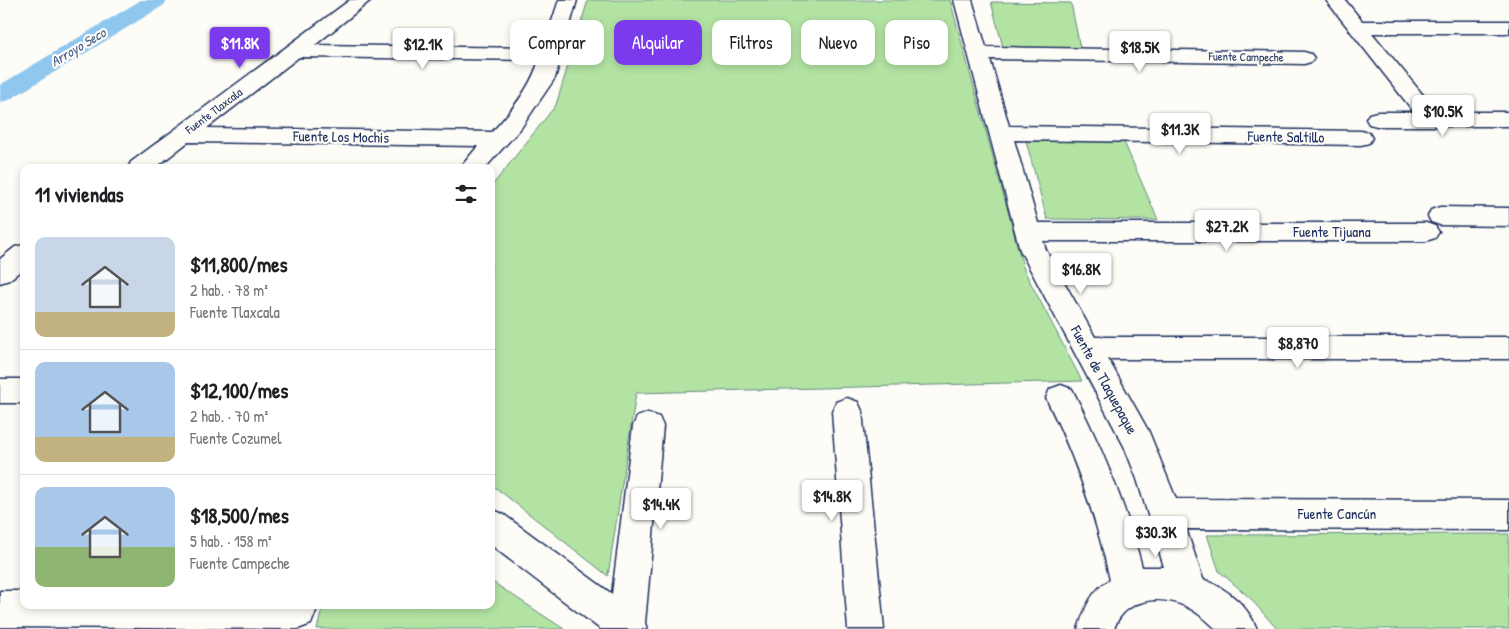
<!DOCTYPE html>
<html lang="es">
<meta charset="utf-8">
<style>
:root{--surface:#fff;--page:#f6f6f6;--text:#202124;--muted:#757577;--line:#e0e0e0;--accent:#7c3aed}
body{margin:0;font-family:"Patrick Hand",sans-serif;background:var(--page);color:var(--text);height:100vh;display:flex;flex-direction:column;font-size:19px;white-space:nowrap}
*{box-sizing:border-box;margin:0}
p{font-size:16px;color:var(--muted)}
.icon{flex:none;width:28px;height:28px;fill:none;stroke:currentColor;stroke-width:2;stroke-linecap:round;stroke-linejoin:round}
.map{position:relative;flex:1;overflow:hidden}
.panel{position:absolute;left:20px;top:164px;width:475px;height:445px;display:flex;flex-direction:column;background:var(--surface);border-radius:10px;box-shadow:0 2px 8px #0003}
.panel>*{flex:none}
.hud{position:absolute;left:510px;top:20px;width:475px;height:45px;display:flex;gap:10px}
.price{position:absolute;translate:-50% -42px;padding:0 11px;border-radius:5px;background:#fff;color:#222;font-size:16px;line-height:32px;filter:drop-shadow(0 1px 2px #0008)}
.price::after{content:'';position:absolute;left:50%;top:30px;width:15px;height:11px;margin-left:-8px;background:inherit;clip-path:polygon(0 0,100% 0,50% 100%)}
.price.active{background:var(--accent);color:#fff}
ul{padding:0;list-style:none}
li{display:flex;align-items:center;gap:15px;height:125px;padding:0 15px}
li+li{border-top:1px solid var(--line)}
li span{display:grid;place-items:center;flex:none;width:140px;height:100px;border-radius:10px;color:#555}
li>.icon{margin-inline-start:auto}
span .icon{width:60px;height:60px;fill:#fffc;stroke-width:1}
li b{font-size:21px}
h2{display:flex;justify-content:space-between;align-items:center;height:60px;padding:0 15px;font-size:21px}
.pill{padding:0 18px;border-radius:10px;background:var(--surface);box-shadow:0 2px 8px #0003;font-size:18px;line-height:45px}
.pill.active{background:var(--accent);color:#fff}
.map>svg:first-child{display:block}
.green{fill:#b2e3a3;stroke:#668980}
.lines{fill:none;stroke-linecap:round;stroke-linejoin:round}
.canal{fill:#8fc7ee;fill-rule:evenodd}
.street-casing{stroke:#1b2f5e;stroke-width:3}
.street{fill:#fdfcf7;fill-rule:evenodd}
.labels{text-anchor:middle;stroke-width:4.5;stroke-linejoin:round;paint-order:stroke}
.far-street-label{font-size:12px;fill:#1b2f5e;stroke:#fdfcf7}
.far-water-label{font-size:14px;font-style:italic;fill:#3e5d89;stroke:#fdfcf7}
.street-label{font-size:15px;fill:#1b2f5e;stroke:#fdfcf7}
</style>
<div class="map">
<svg width="1509" height="629" viewBox="0 0 1509 629">
<rect width="100%" height="100%" fill="#fdfcf7"/>
<filter id="ink" filterUnits="userSpaceOnUse"><feTurbulence type="fractalNoise" baseFrequency=".02" numOctaves="2"/><feDisplacementMap in="SourceGraphic" scale="10" xChannelSelector="R" yChannelSelector="G"/><feConvolveMatrix kernelMatrix="1 2 1 2 8 2 1 2 1" color-interpolation-filters="sRGB"/></filter>
<g filter="url(#ink)">
<path class="green" d="M588,0h362l74,270 58,111 -446,12 -28,183 -117,-92v-297l65,-82z
M991,2l80,1 9,45 -77,-1z
M1026,141l98,1 34,78 -111,-1z
M1509,534v95h-232l-27,-31 -31,-27 -12,-36z
M491,581l73,48h-247l6,-24h168z"/>
<g class="lines">
<path class="canal" d="M141,0h26l-3,5 -155,95 -9,2v-17z"/>
<defs>
<path id="street" d="M350,0h21l-56,45 228,3 16,-48h18l-22,78 -34,50 -36,40h-25l18,-22 -290,-4 -33,26h-27l3,-6zM299,57l240,3c-8,27 -27,51 -47,72l-285,-4z
M954,0h18l14,47 318,5 7,2 3,4 -3,4 -7,2 -314,-5 19,67 352,5 8,2 3,5 -3,5 -8,2 -347,-5 24,83h388l9,3 4,6 -4,6 -9,3h-383l3,9 49,87h414v22h-401l41,73 27,67 333,1v30l-323,-1 17,50c24,10 44,25 54,50h-41c-9,-9 -19,-17 -31,-23 -26,-12 -61,-7 -71,23h-36c7,-20 13,-39 32,-49 -14,-64 -35,-124 -64,-182l4,-9 11,-4 11,4c29,57 54,116 70,178h22l-27,-88 -13,-33 -104,-196z
M1326,0h19l17,21h147v12h-137l65,79h72v14h-132l-8,-2 -3,-5 3,-5 8,-2h37z
M1440,207l69,1v18l-69,-1 -9,-3 -3,-6 3,-6z
M24,245v23l-15,12 -9,3v-24l15,-12z
M0,379h24v24h-24z
M847,398l11,4 4,9 22,218h-36l-16,-218 4,-9z
M648,413l11,4 4,9 -18,197 2,6h-47l-109,-84v-36l12,5 109,80 21,-168 4,-9z
M0,591h24v14h289l3,6 -5,13 -13,5 -298,-2z"/>
</defs>
<use href="#street" class="street-casing"/>
<use href="#street" class="street"/>
</g>
</g>
<g class="labels">
<g class="far-street-label">
<text transform="translate(1246 57) rotate(1)" y="4">Fuente Campeche</text>
<text transform="translate(214 111) rotate(-37)" y="4">Fuente Tlaxcala</text>
</g>
<g class="far-water-label">
<text transform="translate(78 47) rotate(-31)" y="5">Arroyo Seco</text>
</g>
<g class="street-label">
<text transform="translate(341 137) rotate(1)" y="5">Fuente Los Mochis</text>
<text transform="translate(1286 137) rotate(1)" y="5">Fuente Saltillo</text>
<text x="1332" y="237">Fuente Tijuana</text>
<text transform="translate(1104 380) rotate(61)" y="5">Fuente de Tlaquepaque</text>
<text x="1337" y="519">Fuente Cancún</text>
</g>
</g>
</svg>
<b class="price active" style="left:240px;top:69px">$11.8K</b>
<b class="price" style="left:423px;top:70px">$12.1K</b>
<b class="price" style="left:1140px;top:73px">$18.5K</b>
<b class="price" style="left:1443px;top:137px">$10.5K</b>
<b class="price" style="left:1180px;top:155px">$11.3K</b>
<b class="price" style="left:1227px;top:252px">$27.2K</b>
<b class="price" style="left:1081px;top:295px">$16.8K</b>
<b class="price" style="left:1298px;top:369px">$8,870</b>
<b class="price" style="left:832px;top:522px">$14.8K</b>
<b class="price" style="left:661px;top:530px">$14.4K</b>
<b class="price" style="left:1156px;top:558px">$30.3K</b>
<div class="hud">
<a class="pill">Comprar</a>
<a class="pill active">Alquilar</a>
<a class="pill">Filtros</a>
<a class="pill">Nuevo</a>
<a class="pill">Piso</a>
</div>
<section class="panel">
<h2>11 viviendas<svg class="icon" aria-label="filters" viewBox="0 0 24 24"><path d="M4 7h16M4 17h16"/><circle cx="9" cy="7" r="2"/><circle cx="15" cy="17" r="2"/></svg></h2>
<ul>
<li><span style="background:linear-gradient(#c9d6e8 75%,#c2b280 0)"><svg class="icon" aria-label="home" viewBox="0 0 24 24"><path d="M3 11l9-7 9 7M6 9v11h12V9"/></svg></span><div><b>$11,800/mes</b><p>2 hab. · 78 m²</p><p>Fuente Tlaxcala</p></div></li>
<li><span style="background:linear-gradient(#a9c7e8 75%,#c2b280 0)"><svg class="icon" aria-label="home" viewBox="0 0 24 24"><path d="M3 11l9-7 9 7M6 9v11h12V9"/></svg></span><div><b>$12,100/mes</b><p>2 hab. · 70 m²</p><p>Fuente Cozumel</p></div></li>
<li><span style="background:linear-gradient(#a9c7e8 60%,#8fb573 0)"><svg class="icon" aria-label="home" viewBox="0 0 24 24"><path d="M3 11l9-7 9 7M6 9v11h12V9"/></svg></span><div><b>$18,500/mes</b><p>5 hab. · 158 m²</p><p>Fuente Campeche</p></div></li>
</ul>
</section>
</div>
